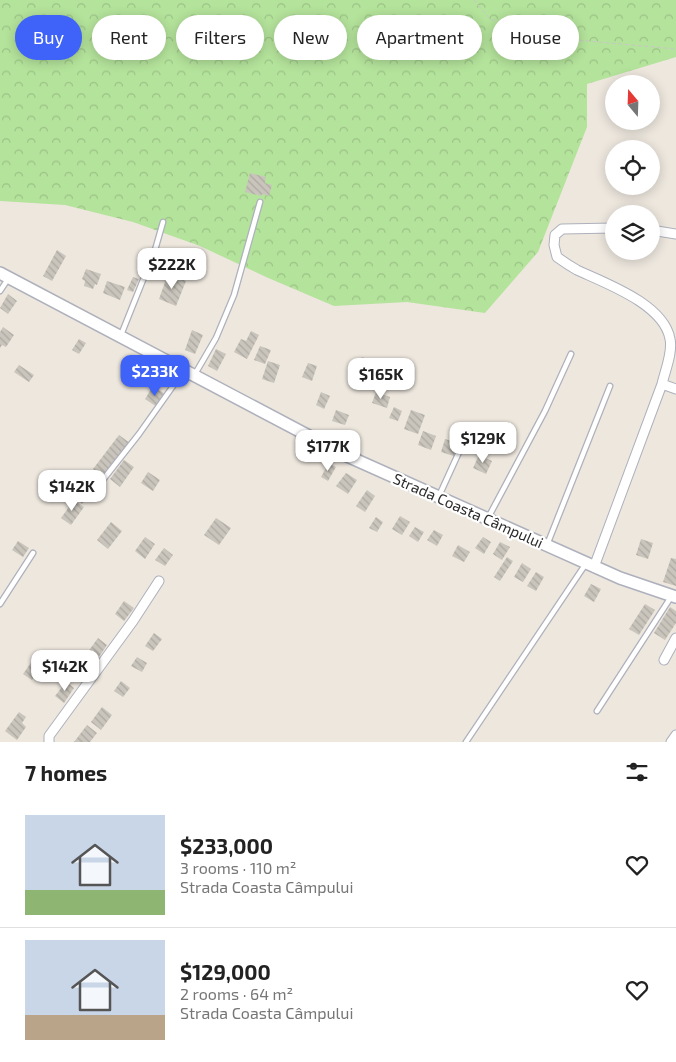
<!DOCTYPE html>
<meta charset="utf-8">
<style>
:root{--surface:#fff;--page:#f2f2f2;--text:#222;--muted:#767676;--line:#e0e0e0;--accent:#3f63f9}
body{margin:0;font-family:"Exo 2",sans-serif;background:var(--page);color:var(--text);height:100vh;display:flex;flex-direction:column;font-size:19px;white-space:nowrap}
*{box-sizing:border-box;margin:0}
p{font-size:16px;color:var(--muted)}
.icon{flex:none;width:28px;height:28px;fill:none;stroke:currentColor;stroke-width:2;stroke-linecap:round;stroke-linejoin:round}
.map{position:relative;height:742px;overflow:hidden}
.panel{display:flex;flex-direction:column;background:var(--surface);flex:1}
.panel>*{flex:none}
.top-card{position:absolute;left:15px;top:15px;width:646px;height:45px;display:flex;gap:10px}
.needle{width:32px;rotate:341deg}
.controls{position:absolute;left:605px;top:75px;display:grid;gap:10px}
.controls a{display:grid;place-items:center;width:55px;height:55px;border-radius:50%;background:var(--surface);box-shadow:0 2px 12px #0003;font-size:25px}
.price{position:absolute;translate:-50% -42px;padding:0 11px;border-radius:10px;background:#fff;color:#222;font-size:16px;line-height:32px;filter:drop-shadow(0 1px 2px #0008)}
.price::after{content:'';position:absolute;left:50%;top:30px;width:15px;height:11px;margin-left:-8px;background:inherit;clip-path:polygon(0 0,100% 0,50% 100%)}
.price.selected{background:var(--accent);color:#fff}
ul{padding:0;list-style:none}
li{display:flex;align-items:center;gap:15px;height:125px;padding:0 25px}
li+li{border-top:1px solid var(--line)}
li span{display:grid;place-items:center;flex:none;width:140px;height:100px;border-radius:0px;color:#555}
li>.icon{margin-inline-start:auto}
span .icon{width:60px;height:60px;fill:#fffc;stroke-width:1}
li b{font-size:21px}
h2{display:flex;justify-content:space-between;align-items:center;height:60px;padding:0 25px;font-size:21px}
.chip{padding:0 18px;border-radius:22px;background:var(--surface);box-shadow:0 2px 12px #0003;font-size:18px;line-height:45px}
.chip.selected{background:var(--accent);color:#fff}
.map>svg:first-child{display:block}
.forest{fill:url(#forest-crowns)}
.building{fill:url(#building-back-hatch)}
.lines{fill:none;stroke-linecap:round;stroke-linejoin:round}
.lane-casing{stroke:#aeb1bc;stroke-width:7}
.street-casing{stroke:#aeb1bc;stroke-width:11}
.secondary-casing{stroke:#aeb1bc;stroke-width:14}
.path{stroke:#c8c8c8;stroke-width:1;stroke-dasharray:4 2.5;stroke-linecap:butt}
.lane{stroke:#fff;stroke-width:4.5}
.street{stroke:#fff;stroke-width:9}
.secondary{stroke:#fff;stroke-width:11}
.labels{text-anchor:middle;stroke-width:4.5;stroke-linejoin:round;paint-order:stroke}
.street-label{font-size:15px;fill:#2c2c2c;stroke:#fff}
</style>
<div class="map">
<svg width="676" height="742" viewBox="0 0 676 742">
<defs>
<pattern id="forest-crowns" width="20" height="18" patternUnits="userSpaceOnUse" patternTransform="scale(1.25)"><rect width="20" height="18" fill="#b4e39b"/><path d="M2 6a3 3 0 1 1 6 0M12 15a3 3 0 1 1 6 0" fill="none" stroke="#9bc386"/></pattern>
<pattern id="building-back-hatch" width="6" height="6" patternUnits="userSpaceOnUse" patternTransform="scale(1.25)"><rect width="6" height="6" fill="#c9c5bc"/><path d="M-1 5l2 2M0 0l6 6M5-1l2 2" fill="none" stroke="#ada9a2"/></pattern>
</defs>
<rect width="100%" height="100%" fill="#ede7de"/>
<path class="forest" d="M0,0h676v57l-89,27v43l-49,125 -53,61 -78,-11 -73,4 -68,-29 -66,-31 -67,-24 -68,-17 -65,-4z"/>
<path class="building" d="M250,173l16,4 -1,6 7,2 -3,11 -7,-2 -1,2 -16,-4z
M57,250l9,6 -14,25 -9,-5z
M86,269l15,5 -4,11 -2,-1 -2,5 -9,-3 1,-5 -3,-2z
M168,274l18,7 -10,25 -17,-7z
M133,277l6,2 -6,13 -6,-2z
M107,281l18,6 -5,13 -17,-7z
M8,294l9,7 -9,13 -8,-6z
M3,327l11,8 -8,12 -4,-2 -2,3v-16z
M192,330l11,5 -8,19 -10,-4z
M251,331l8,4 -12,24 -13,-7 7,-13 5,2z
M79,339l7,4 -7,11 -7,-4z
M260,346l11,4 -6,14 -11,-4z
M216,349l10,5 -9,17 -9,-5z
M362,357l15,6 -4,13 -16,-5z
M133,361l17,12 -9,12 -9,-6 -3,4 -8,-6z
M268,361l12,4 -6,18 -12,-4z
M308,363l9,3 -5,15 -10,-4z
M19,365l15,10 -5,7 -15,-10z
M153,386l12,8 -8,13 -12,-8z
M321,392l9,4 -6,13 -8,-4z
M376,392l14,5 -3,11 -15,-5z
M394,407l8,4 -4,10 -9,-3z
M336,410l13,5 -4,10 -13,-4z
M411,410l14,5 -7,19 -14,-5z
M423,431l13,5 -5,14 -13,-5z
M119,435l11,8 -28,33 -9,-7z
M445,439l13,4 -4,13 -13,-4z
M479,455l13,6 -6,13 -13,-6z
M124,460l10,7 -14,20 -10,-8z
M329,463l7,4 -8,14 -7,-4z
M148,472l12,8 -7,11 -12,-8z
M346,473l11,7 -9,14 -12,-8z
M87,480l8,6 -13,18 -8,-7z
M367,490l8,6 -10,16 -9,-6z
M74,500l10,7 -13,18 -10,-7z
M400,516l10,6 -8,13 -10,-6z
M376,517l7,5 -6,10 -8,-4z
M216,518l15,10 -12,17 -15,-10z
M111,522l11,9 -14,18 -11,-9z
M415,527l9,5 -6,10 -9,-6z
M434,530l9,5 -6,11 -10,-6z
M145,537l10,7 -10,15 -10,-8z
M483,537l8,5 -7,12 -9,-6z
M641,539l12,4 -5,16 -12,-4z
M18,541l11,7 -6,9 -11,-7z
M500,542l10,5 -8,13 -9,-6z
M458,545l12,7 -6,10 -12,-6z
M164,548l9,7 -8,11 -10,-6z
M507,557l6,4 -13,20 -6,-4z
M671,558l5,1v27l-13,-4z
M522,563l9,6 -8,13 -9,-5z
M536,572l8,5 -8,14 -9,-5z
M591,584l10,5 -7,13 -10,-6z
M124,601l10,7 -10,13 -9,-7z
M645,604l10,6 -16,25 -10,-6z
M670,607l6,4v12l-11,17 -11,-7z
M154,633l8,6 -9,12 -8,-5z
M98,638l9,7 -10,15 -10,-7z
M35,657l9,6 -12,17 -9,-6z
M137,657l10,6 -5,9 -11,-6z
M58,659l11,7 -10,15 -11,-7z
M121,681l9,7 -7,9 -9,-6z
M66,682l8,6 -10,15 -9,-7z
M102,707l10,8 -11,15 -10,-8z
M19,712l7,5 -4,6 4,4 -9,13 -12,-9z
M87,725l10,8 -7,9h-16z"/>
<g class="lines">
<defs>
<path id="lane" d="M0,291l8,-12
M121,335l34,-85 8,-28
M195,374l21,-36 18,-43 26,-93
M91,495l48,-61 44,-62
M439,496l31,-68
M488,518l57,-107 26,-57
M547,545l63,-159
M0,604l33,-51
M597,711l74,-114
M466,742l119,-177"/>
<path id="street" d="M651,230l25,4
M662,384l14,5
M594,567l68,-183c3,-13 11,-32 8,-45 -6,-35 -65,-56 -93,-69 -7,-4 -13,-8 -20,-13l-3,-12 1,-10 7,-6 52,-1
M664,660l12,-22
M49,742v-6l84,-115 26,-40
M671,742l5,-7"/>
<path id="secondary" d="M0,273l345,182 275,123 56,19"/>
</defs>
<use href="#lane" class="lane-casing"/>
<use href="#street" class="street-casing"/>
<use href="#secondary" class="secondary-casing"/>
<path class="path" d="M474,0l16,19 64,19 122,11"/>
<use href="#lane" class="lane"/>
<use href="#street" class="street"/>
<use href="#secondary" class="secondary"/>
</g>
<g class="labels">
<g class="street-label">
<text transform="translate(468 511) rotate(24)" y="5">Strada Coasta Câmpului</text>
</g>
</g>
</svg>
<div class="controls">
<a><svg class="needle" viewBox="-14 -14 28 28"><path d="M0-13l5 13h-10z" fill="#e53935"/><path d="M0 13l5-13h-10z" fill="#767676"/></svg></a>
<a><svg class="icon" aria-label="locate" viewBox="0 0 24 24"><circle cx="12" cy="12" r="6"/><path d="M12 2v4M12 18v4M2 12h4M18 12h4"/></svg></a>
<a><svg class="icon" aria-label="layers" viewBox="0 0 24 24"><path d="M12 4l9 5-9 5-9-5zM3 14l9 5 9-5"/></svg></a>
</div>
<b class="price" style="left:172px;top:290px">$222K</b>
<b class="price selected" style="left:155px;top:397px">$233K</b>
<b class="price" style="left:381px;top:400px">$165K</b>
<b class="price" style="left:483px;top:464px">$129K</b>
<b class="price" style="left:328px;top:472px">$177K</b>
<b class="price" style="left:72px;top:512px">$142K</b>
<b class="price" style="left:65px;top:692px">$142K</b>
<div class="top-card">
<a class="chip selected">Buy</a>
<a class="chip">Rent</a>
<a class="chip">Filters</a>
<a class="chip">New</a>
<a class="chip">Apartment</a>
<a class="chip">House</a>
</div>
</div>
<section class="panel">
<h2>7 homes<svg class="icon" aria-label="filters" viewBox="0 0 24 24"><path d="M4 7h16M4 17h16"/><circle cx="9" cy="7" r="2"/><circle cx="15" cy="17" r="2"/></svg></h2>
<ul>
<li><span style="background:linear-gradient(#c9d6e8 75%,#8fb573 0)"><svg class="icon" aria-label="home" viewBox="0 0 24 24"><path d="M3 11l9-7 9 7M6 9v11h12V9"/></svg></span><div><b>$233,000</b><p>3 rooms · 110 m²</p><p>Strada Coasta Câmpului</p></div><svg class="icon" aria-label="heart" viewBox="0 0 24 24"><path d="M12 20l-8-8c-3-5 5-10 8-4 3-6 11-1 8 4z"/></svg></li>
<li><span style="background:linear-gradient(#c9d6e8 75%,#b9a48a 0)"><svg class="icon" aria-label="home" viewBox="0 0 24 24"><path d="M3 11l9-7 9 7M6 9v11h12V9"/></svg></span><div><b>$129,000</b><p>2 rooms · 64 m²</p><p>Strada Coasta Câmpului</p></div><svg class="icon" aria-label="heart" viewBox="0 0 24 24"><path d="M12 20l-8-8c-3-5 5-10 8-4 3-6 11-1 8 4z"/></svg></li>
</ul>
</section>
